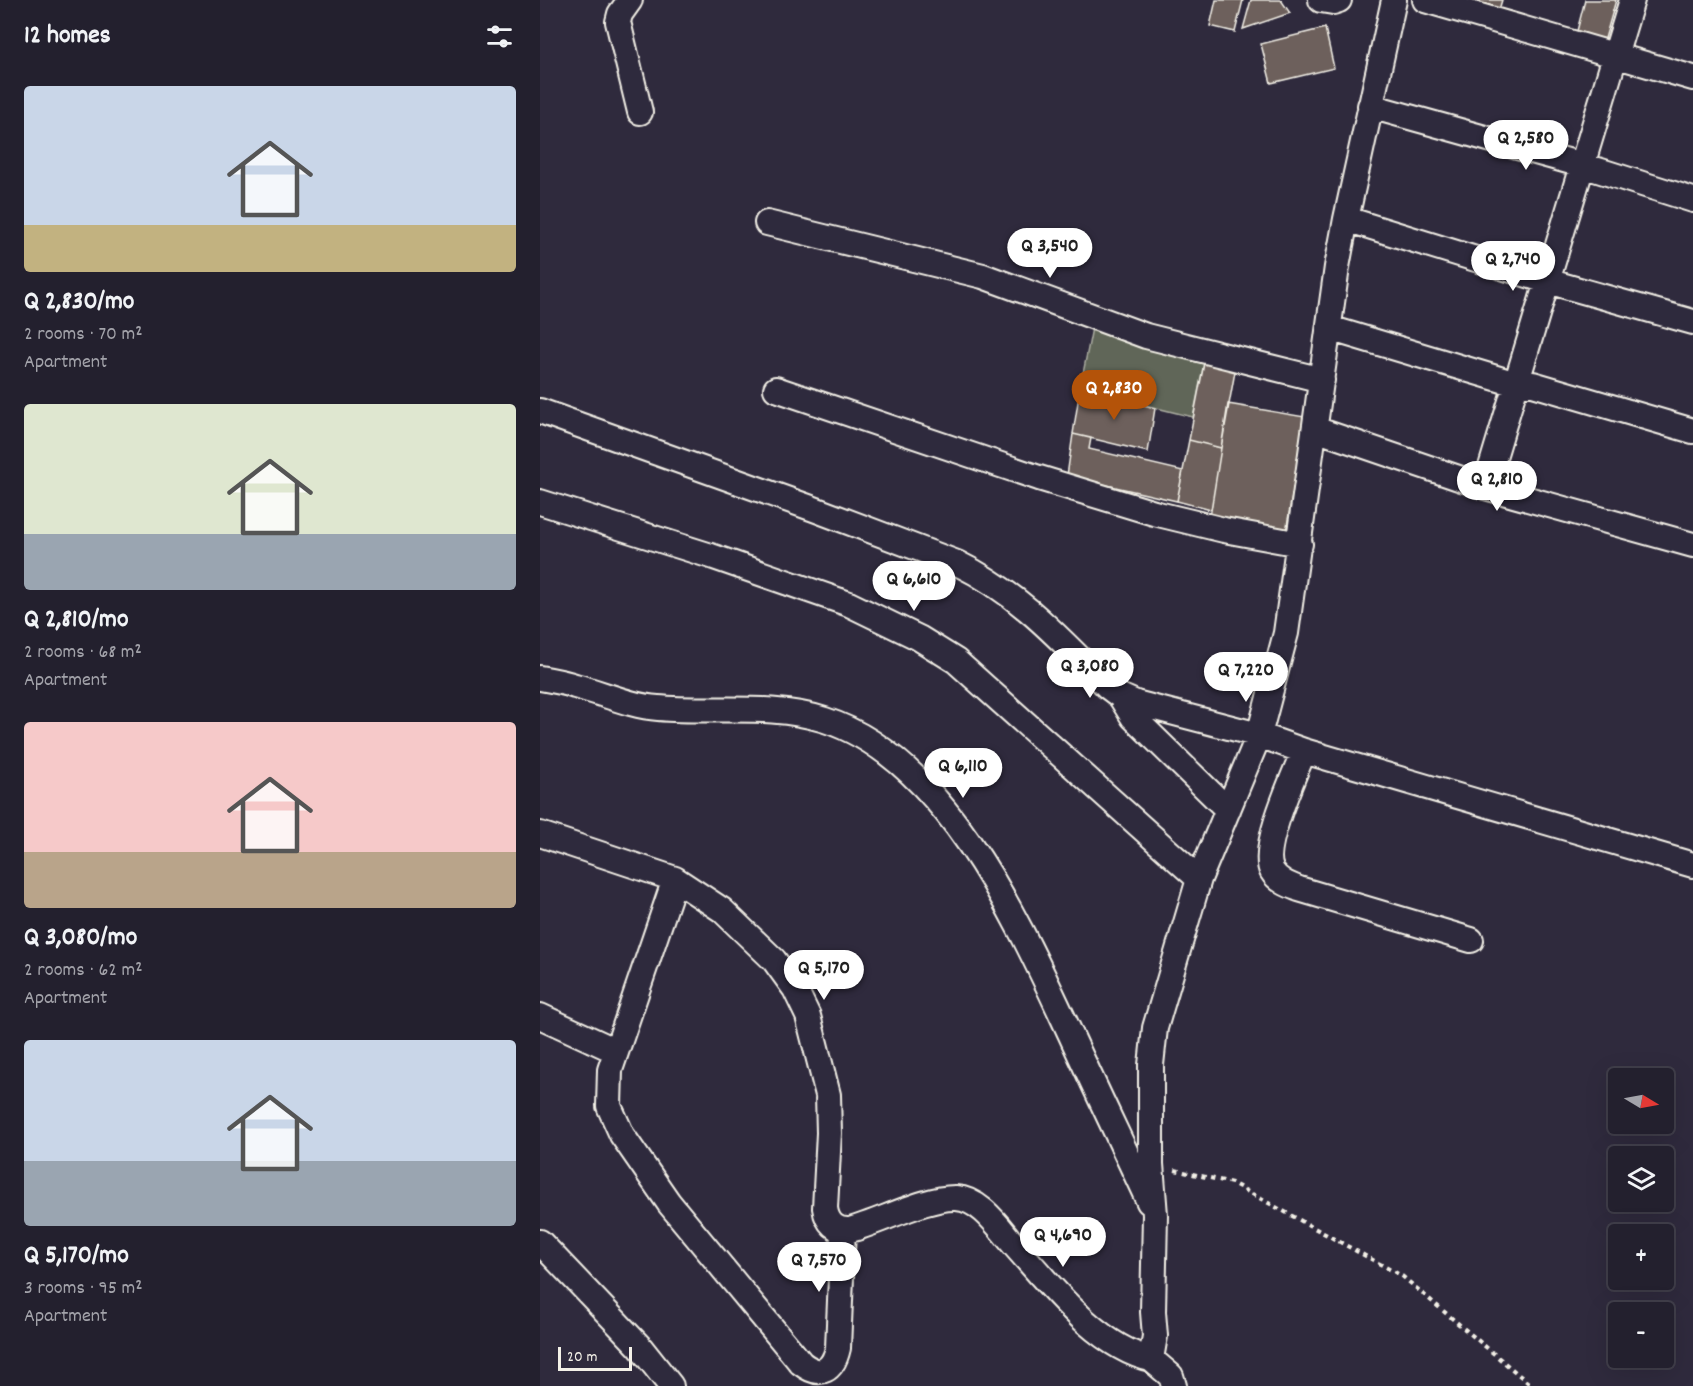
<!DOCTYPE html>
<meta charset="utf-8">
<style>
:root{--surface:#23202e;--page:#2f2d3a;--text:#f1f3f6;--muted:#a3a3aa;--line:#403e4a;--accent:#b45309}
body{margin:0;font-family:Dekko,sans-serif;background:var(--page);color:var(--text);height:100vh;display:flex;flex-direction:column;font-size:22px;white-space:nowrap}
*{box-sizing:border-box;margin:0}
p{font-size:20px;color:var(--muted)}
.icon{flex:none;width:33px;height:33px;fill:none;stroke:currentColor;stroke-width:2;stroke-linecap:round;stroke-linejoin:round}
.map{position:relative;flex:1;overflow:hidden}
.side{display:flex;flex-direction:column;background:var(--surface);width:540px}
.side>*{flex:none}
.needle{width:39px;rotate:100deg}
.controls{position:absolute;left:1068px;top:1068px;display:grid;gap:12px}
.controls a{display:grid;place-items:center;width:66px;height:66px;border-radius:6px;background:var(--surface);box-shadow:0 6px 24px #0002,0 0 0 2px var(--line);font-size:30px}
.scale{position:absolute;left:18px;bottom:15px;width:74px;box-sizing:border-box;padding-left:6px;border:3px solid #f4f1e8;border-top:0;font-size:16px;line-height:21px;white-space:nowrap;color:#f4f1e8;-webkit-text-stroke:4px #2f2a3d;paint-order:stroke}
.price{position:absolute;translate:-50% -51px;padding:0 14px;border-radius:21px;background:#fff;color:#222;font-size:20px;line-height:39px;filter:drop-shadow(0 2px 3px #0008)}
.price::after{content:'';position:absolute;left:50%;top:36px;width:18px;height:14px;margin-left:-9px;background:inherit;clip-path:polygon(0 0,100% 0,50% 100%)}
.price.current{background:var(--accent);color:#fff}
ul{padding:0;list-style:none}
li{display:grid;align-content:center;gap:12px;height:318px;padding:0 24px}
li span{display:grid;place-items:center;height:186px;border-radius:6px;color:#555}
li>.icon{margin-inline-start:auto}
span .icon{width:108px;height:108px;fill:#fffc;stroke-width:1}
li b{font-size:26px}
h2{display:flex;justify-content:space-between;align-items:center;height:72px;padding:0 24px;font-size:26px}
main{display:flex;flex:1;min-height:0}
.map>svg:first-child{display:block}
.green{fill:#616659;stroke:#aaaca0;stroke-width:1.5}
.building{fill:#6d615c;stroke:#f4f1e8;stroke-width:1.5}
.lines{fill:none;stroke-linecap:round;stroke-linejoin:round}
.minor-casing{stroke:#f4f1e8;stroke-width:28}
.path{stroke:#f4f1e8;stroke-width:4;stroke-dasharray:4.5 4.5;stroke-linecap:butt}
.minor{stroke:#2f2a3d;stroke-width:24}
</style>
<main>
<section class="side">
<h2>12 homes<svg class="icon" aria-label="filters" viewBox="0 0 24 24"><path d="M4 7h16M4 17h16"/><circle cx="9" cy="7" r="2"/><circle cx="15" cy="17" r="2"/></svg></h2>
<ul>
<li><span style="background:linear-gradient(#c9d6e8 75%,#c2b280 0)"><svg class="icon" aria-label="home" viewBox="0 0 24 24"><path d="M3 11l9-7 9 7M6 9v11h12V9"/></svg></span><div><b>Q 2,830/mo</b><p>2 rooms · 70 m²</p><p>Apartment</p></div></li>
<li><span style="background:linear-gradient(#dfe7d0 70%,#9aa5b1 0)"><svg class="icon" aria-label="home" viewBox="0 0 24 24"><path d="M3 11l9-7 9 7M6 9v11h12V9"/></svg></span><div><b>Q 2,810/mo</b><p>2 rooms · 68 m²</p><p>Apartment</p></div></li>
<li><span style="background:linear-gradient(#f6c9c9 70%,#b9a48a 0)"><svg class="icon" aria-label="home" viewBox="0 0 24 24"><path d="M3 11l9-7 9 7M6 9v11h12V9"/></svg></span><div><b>Q 3,080/mo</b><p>2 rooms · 62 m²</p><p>Apartment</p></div></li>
<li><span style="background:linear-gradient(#c9d6e8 65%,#9aa5b1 0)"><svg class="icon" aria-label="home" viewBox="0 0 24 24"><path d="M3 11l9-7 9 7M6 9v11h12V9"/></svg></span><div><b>Q 5,170/mo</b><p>3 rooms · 95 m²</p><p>Apartment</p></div></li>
</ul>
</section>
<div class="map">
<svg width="1153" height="1386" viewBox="0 0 1153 1386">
<rect width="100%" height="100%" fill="#2f2a3d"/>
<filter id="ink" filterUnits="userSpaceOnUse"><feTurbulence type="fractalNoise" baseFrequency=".0167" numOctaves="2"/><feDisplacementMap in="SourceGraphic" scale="12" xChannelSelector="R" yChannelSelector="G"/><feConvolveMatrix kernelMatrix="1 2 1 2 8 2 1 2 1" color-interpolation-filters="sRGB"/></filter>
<g filter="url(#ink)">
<path class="green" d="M552,328l113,30 -12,59 -113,-28z"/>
<path class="building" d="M676,0h27l-8,32 -25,-6z
M711,0h30l9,13 -47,16z
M914,0h48l-4,13z
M1045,0h31l-12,42 -28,-7z
M785,28l9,40 -63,15 -10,-39z
M665,358l31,8 -15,82 -32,-8z
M540,389l75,19 -7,44 -75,-18z
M688,404l77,13 -19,115 -76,-15z
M533,434l18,4 -2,11 94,22 -6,30 -110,-25z
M649,440l32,8 -10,62 -34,-9z"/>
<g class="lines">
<defs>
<path id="minor" d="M90,0l-10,14 -2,8 22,90
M781,0l12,2 6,-2
M885,0l268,78
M830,106l212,59 111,35
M806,219l201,62 146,41
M227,223l216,53 163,60 176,44
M789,328l187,56h17l160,47
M236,389l263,89 115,35 70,17 76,14
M0,411l274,98 143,54c62,30 103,76 151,124l12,9 16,7 123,32 45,16 389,114
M775,429l170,58 208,58
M945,487l147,-487
M0,502l171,54 138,48 70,34 37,23 243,218
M0,678c12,2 24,4 35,8 28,7 55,20 83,22 56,5 113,-5 167,12 122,39 195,206 245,313 26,57 53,113 79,169
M580,696l13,21 95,93
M764,751c-10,24 -44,98 -32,120 6,10 17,14 27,18l172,51
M0,834l135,45 47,31 52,50 21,29 13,27 20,79 1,38 -4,75c2,15 11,23 25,22 30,-8 77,-33 106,-32 25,1 44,31 59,48 35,39 83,102 136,113
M135,879l-65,191 -1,36 13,29 47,68 132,160c20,16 32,7 37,-15l5,-118
M0,1016l76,35
M0,1242l100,105 31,39
M634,1386l-3,-10 -20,-17 4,-23 -2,-24 2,-97 -4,-51v-99l4,-37 44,-149 60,-144 27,-102 51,-366 9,-48 48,-219"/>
</defs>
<use href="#minor" class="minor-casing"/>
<path class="path" d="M635,1170l57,13 170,93 130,110"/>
<use href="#minor" class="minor"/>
</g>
</g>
</svg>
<div class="controls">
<a><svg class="needle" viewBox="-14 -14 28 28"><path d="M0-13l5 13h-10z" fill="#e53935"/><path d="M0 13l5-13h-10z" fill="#a3a3aa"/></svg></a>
<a><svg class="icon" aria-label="layers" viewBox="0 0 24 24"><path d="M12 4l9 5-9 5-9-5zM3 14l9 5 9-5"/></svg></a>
<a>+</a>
<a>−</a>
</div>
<div class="scale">20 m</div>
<b class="price" style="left:986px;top:171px">Q 2,580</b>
<b class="price" style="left:510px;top:279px">Q 3,540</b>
<b class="price" style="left:973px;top:292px">Q 2,740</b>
<b class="price current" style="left:574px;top:421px">Q 2,830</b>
<b class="price" style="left:957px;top:512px">Q 2,810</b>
<b class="price" style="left:374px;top:612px">Q 6,610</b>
<b class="price" style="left:550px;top:699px">Q 3,080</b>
<b class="price" style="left:706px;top:703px">Q 7,220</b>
<b class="price" style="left:423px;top:799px">Q 6,110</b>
<b class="price" style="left:284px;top:1001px">Q 5,170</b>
<b class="price" style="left:523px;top:1268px">Q 4,690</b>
<b class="price" style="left:279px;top:1293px">Q 7,570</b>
</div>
</main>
